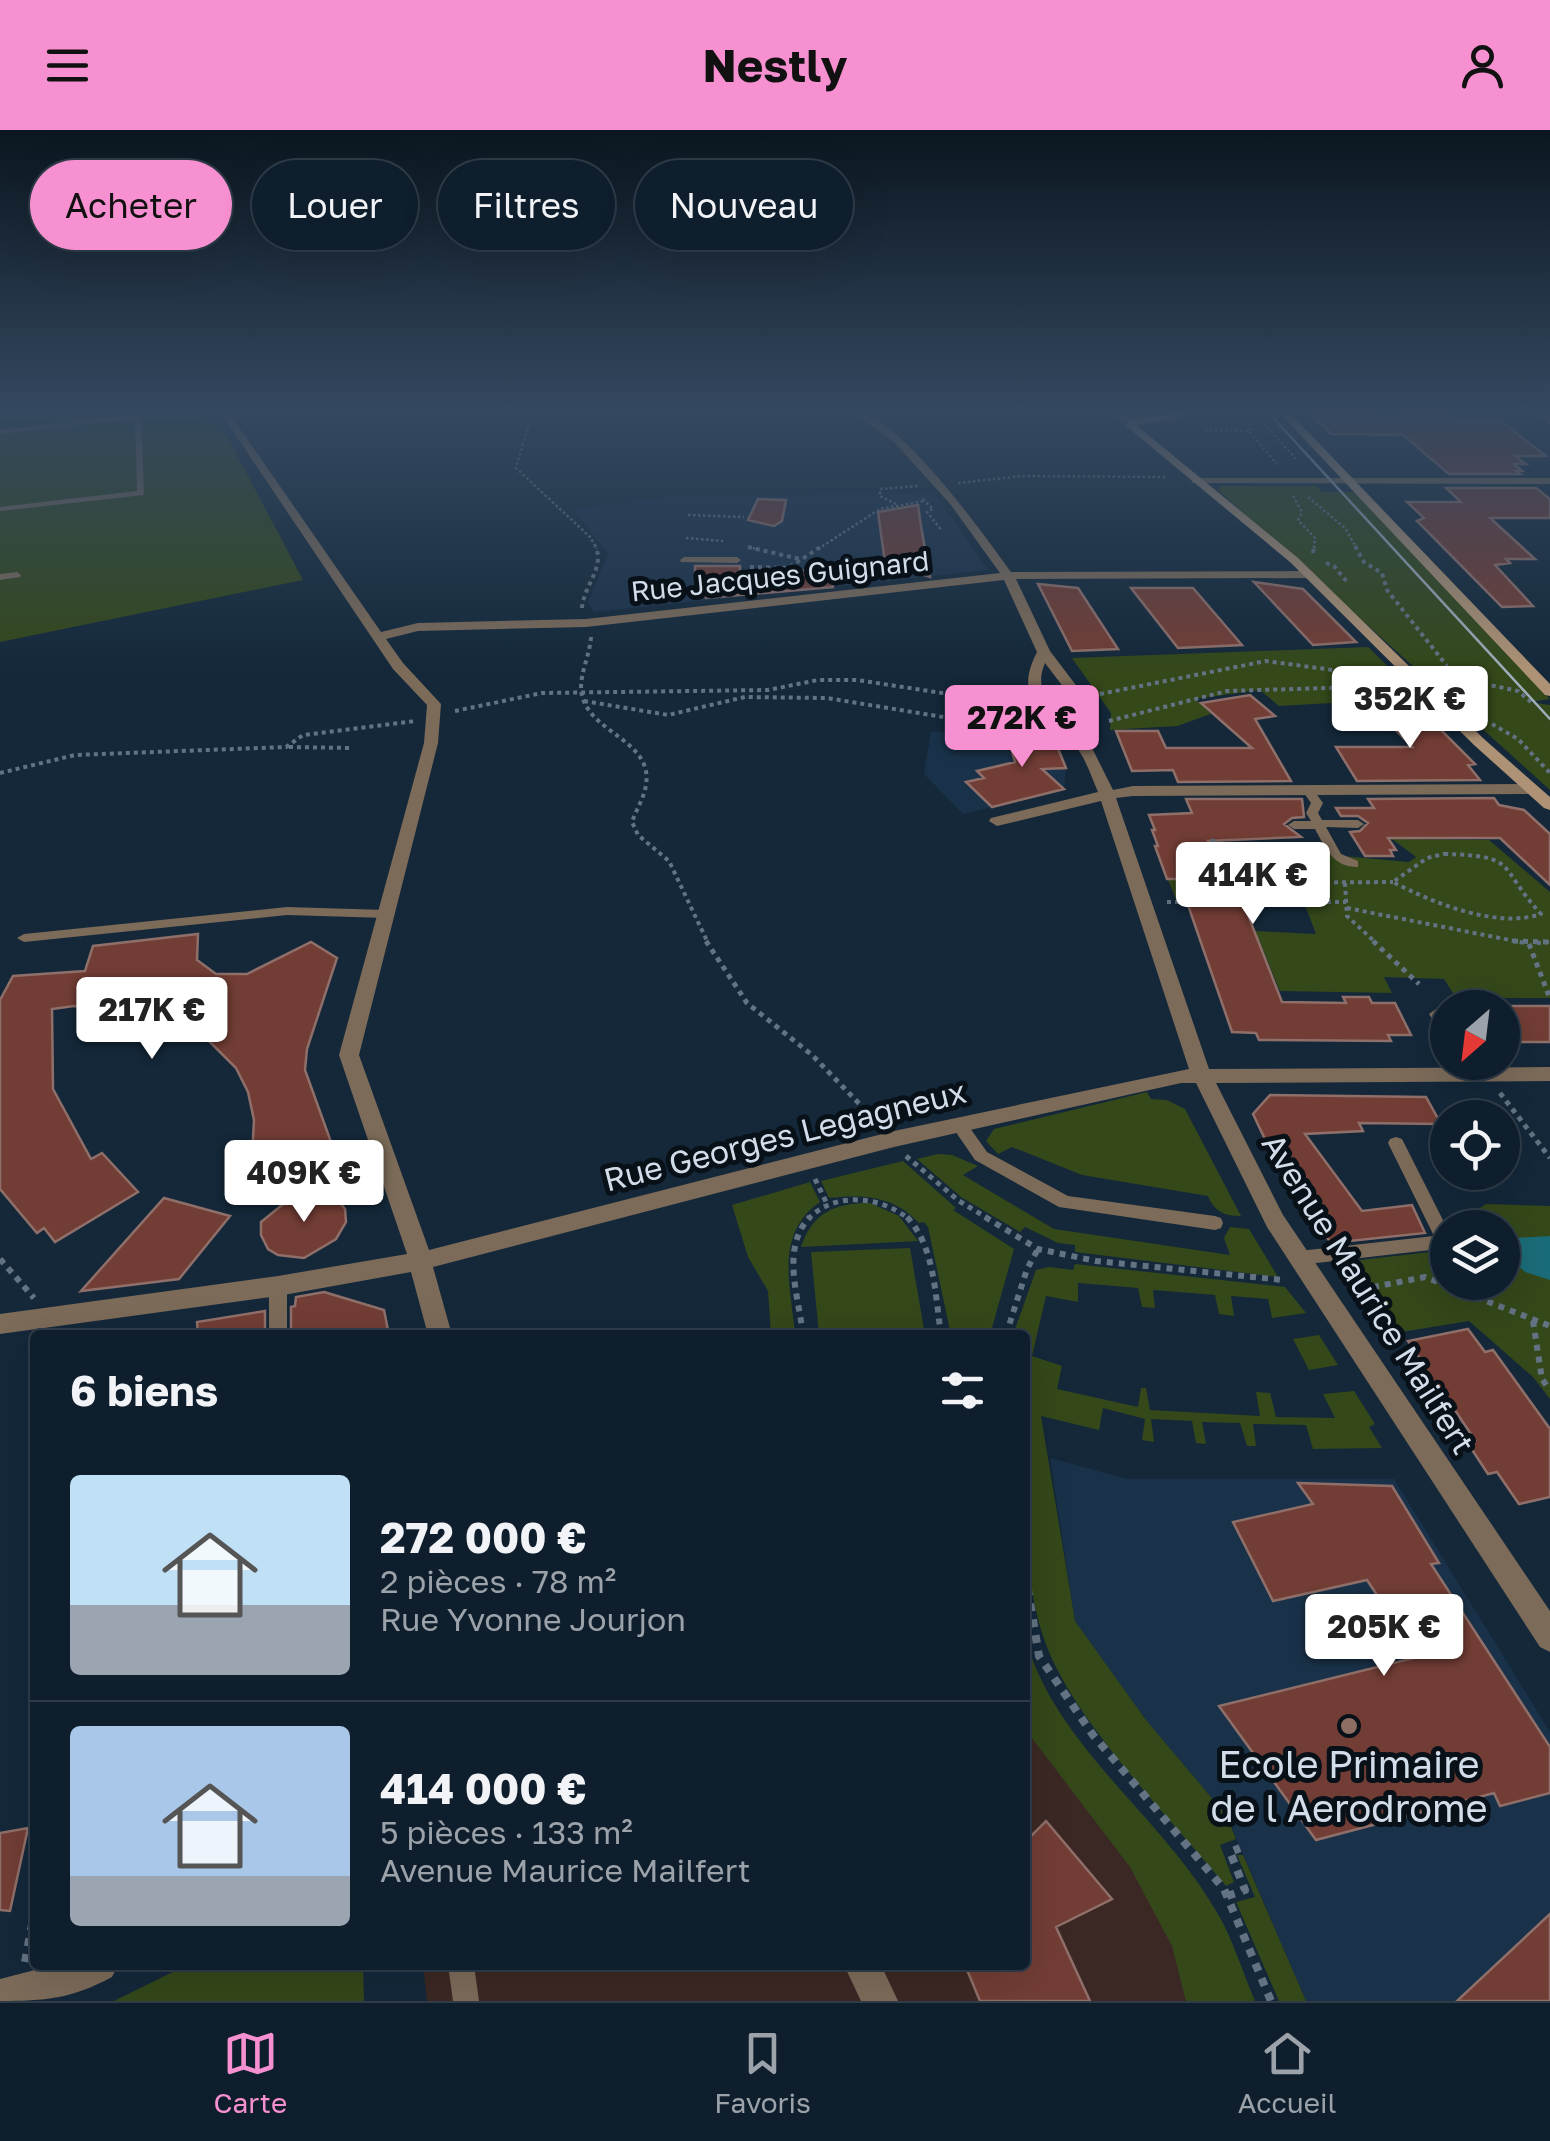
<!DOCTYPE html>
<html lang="fr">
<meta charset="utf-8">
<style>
:root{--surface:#0f1e2c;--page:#182734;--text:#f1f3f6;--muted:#9ba2a9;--line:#2f3c48;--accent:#f690d0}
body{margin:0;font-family:"Golos Text",sans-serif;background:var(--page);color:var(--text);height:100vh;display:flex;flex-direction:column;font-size:38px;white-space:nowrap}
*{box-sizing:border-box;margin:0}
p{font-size:32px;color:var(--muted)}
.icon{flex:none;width:55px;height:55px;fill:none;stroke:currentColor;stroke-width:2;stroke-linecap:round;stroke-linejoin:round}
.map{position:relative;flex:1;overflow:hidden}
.drawer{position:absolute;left:30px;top:1200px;width:1000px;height:640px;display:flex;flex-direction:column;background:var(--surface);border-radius:10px;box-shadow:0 10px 40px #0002,0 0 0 2px var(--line)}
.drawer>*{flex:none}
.hud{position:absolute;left:30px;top:30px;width:1000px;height:90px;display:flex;gap:20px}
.needle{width:65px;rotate:208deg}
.fabs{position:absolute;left:1430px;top:860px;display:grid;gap:20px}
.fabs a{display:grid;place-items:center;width:90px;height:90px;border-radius:50%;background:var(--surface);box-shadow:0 10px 40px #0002,0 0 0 2px var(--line);font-size:50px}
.price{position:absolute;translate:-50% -85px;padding:0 22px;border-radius:10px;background:#fff;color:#222;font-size:32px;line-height:65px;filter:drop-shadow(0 2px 5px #0008)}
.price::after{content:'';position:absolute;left:50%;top:60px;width:30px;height:22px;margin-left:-15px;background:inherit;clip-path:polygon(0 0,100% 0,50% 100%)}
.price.selected{background:var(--accent);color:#111}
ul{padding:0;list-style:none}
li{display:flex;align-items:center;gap:30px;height:250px;padding:0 40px}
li+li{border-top:2px solid var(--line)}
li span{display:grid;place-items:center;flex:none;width:280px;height:200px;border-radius:10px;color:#555}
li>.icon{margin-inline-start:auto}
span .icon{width:120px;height:120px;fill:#fffc;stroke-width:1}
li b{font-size:42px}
h2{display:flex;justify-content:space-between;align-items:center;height:120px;padding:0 40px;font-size:42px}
.tag{padding:0 35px;border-radius:45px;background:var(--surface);box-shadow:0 10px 40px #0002,0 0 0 2px var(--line);font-size:35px;line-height:90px}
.tag.selected{background:var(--accent);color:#111}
header{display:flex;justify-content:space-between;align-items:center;height:130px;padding:0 40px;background:var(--accent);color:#111;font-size:45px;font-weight:700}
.tabs{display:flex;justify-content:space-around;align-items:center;height:140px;border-top:2px solid var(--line);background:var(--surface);font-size:28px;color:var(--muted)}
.tabs a{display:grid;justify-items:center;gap:5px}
.tabs .selected{color:var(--accent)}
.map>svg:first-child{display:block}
.commercial{fill:#3b2824}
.built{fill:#1a3249}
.green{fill:#34481a}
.water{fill:#1b6c79}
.building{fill:#723d35;stroke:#8f6f69;stroke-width:2.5}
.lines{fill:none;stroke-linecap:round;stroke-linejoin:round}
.path-far4{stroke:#637383;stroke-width:2.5;stroke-dasharray:2.5 2.5;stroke-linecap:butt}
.path-far3{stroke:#637383;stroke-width:4;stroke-dasharray:4 4;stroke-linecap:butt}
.path-far2{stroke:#637383;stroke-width:5;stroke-dasharray:5 5;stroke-linecap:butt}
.path-far1{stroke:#637383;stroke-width:6;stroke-dasharray:6 6;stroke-linecap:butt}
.path{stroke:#637383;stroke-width:8;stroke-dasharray:8 8;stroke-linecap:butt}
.service{fill:#7c6b59;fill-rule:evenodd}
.minor{fill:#7c6b59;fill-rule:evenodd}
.secondary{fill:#ad9275;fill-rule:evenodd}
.tram{stroke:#9fadba;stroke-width:2.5}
.education-dot{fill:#8d6e63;stroke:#081018;stroke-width:4}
.labels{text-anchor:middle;stroke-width:10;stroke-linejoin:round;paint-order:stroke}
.far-street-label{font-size:28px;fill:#d1dde9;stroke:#081018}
.street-label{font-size:32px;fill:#d1dde9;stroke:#081018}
.near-poi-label{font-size:38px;fill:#d1dde9;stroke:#081018}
</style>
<header><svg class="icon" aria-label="menu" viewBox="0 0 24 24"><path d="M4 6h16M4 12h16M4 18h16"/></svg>Nestly<svg class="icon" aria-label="person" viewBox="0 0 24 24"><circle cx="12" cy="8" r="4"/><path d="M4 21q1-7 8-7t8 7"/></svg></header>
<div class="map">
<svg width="1550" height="1871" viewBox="0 0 1550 1871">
<rect width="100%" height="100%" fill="#14283a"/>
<path class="commercial" d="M1025,1569l199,302h-797l-4,-36h602z"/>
<path class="built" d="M934,363l54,77 -394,42 -6,-10 20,-48 -35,-45 113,-14z
M1049,599l17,39 -2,21 -101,25 -39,-40 7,-42z
M1050,1328l77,21h267l156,253v269h-244l-79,-185 -81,-96 -71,-99z"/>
<path class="green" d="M0,279h199l29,29 75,142 -303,62z
M1221,356h96l5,6h33l195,207 -20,3 20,3v85l-332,-300z
M1368,517l52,51 -141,8 -19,-16 -65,9 16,15 -34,12 -67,4 1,-17 -39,-55z
M1392,709l97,1 61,52v106h-94l-12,-19 -60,-2 8,16 -112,-2 -25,-60 61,3 -11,-29 -127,-1 -10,-24h68l6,-15 -21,-20 188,17 7,-5z
M1147,962l4,7 16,1 18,9 56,107c-17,0 -27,-5 -33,-20l-126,-21 -70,-28 -14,7 -12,-13 8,-12z
M938,1024l14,1 26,11 -15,9 91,54 176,26 -6,-17 6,-11 19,2 29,48 -203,-25v-7l-17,-2 -33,-16 -5,5 -59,-35 -44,-38z
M903,1031l53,47 -3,2 61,39 -24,86h-39l-23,-108 -4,-5 -5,1c-25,-27 -55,-29 -90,-25l-8,-17z
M810,1052l10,20c-46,32 -29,84 -25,133h-24l-3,-44 -20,-34 -16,-52z
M870,1073l29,13 19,25 -117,6c12,-35 34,-44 69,-44z
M1486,1074l64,2v193l-17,-22 -64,-56 -80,13 -46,-72 104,-12 1,32h54v-54l-39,-1 4,-10z
M910,1118l15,87h-106l-8,-83z
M1075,1134l210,23 21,26 -34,5 -4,-19 -37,-3 3,20 -15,-2 -4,-19 -62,-5 2,18 -13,-1 -4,-19 -60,-5v19l-32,-6 -14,60 30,10 -5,23 81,18 3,-19h5l4,22 110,6 -4,-24 14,1 6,24 59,1 -12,-24 31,-3 21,33 -6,3 13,21 -69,1 -7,-24 -53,-1 3,22h-9l-7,-23 -38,-1 4,22 -10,-1 -4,-22 -41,-2 3,23 -12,-2 3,-21 -42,-11 -4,22 -58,-14 34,205 71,99 81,96 9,23 -16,6 14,37 -8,4c-53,-64 -138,-151 -173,-225 -41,-87 -28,-230 -28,-326h-12l23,-65 13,-3 24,3z
M1319,1205l19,30 -29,5 -16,-31z
M1025,1508c31,108 134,176 190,271 17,27 27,62 40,92h-69l-14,-55 -42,-79 -105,-138z
M1237,1725h6l63,146h-27l-43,-99 19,-5z
M187,1835h176l1,36h-250z"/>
<path class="water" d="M1550,1106v44l-25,-8 -20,-19 10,-15z"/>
<path class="building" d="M1393,279h46l20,13h43l44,34h-31l11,8h-12l8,7h-6l4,3h-71l-46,-39 -72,-1 -23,-23 89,1z
M1446,358h90l14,11v19h-60l45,41h-29l4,4 -15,2 38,41 -31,1 -85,-86 7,-3 -17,-16h54z
M758,369l28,1 -4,21 -8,5 -26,-6z
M918,375l3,21 9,51 -27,-9 -17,2 -8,-58z
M695,436h45v6l92,-2 1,17 -127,11 -11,-22z
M1254,452l49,7 53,53 -43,3z
M1038,454l40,4 40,61 -46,2z
M1131,458h62l49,57 -64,3z
M1250,565l25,21 -20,3 36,62 -113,1 -5,-12 -41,1 -16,-40h42l8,17h86l-51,-45z
M1412,571l63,63 -7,1 12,15 -123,1 -21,-34h76l-41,-43z
M1050,599l16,39 -24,1 22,20 -72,18 -26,-25 18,-4 -7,-7 38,-9 -9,-31z
M1494,668l5,7 25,5 26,24v51l-50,-47h-112l8,12h-6l3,6h-28l-15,-24 10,-1 8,-8 -10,-7h-17l-5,-8h38l-6,-9z
M1186,669h116l2,18 -12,1 -8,6 17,13 -93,4 24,51h7l43,110 64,1 -3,-6h26l3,6h23l16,32h-23l3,6 -132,-1 -3,-7 -24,-1 -53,-153h-12l-12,-33h3l-6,-16h3l-6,-15 43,-2z
M198,804l-1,26 19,14h31l64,-32 26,16 -30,91 -2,21 26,72 -79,15 2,-37 -6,-28 -12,-24 -29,-29 -33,-17 -32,-9 -68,-7 -22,3 1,80 38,70 11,-6 36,39 -83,50 -11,-14 -7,5 -37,-44v-189l13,-24 72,-5 8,-25z
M1502,876h48v36h-48z
M1270,965l156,2 15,27 -82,-1 4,8 -58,3 57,77 50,-6 13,28 -94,10 -50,-70 -28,-59z
M320,1062l17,7 8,10 1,13 -10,17 -32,19 -26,-3 -10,-6 -7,-14v-13l31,-25z
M164,1068l66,18 -51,63 -98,12z
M324,1162l60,18 5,25h-98v-28l4,-1 1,-9z
M265,1181v24h-67l-1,-13z
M1468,1199l17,23 8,-2 57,79v68l-31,7 -22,-32 -9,2 -21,-32 8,-2 -31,-46 -9,2 -20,-30 9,-1 -16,-24z
M1298,1353l94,3 47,77 -8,1 119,183v46l-50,13 -6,-13 -178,47 -97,-134 199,-49 -51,-77 -94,21 -40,-79 80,-18z
M1046,1691l66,78 -56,28 34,74h-110l-15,-36h60v-123z
M28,1698l-18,83 -10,-1v-77z
M1550,1784v87h-93z"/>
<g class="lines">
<path class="path-far4" d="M519,279l10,8v7l-13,44 74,69 7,12
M1246,279l5,10 -2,12 28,33
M1261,290l35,39
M1205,300l44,1
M958,353l65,-7 143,1
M1293,366l9,16 -4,8 17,18 -1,11
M1308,367l37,31 12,21
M923,369l10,10 -6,3 15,19
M896,374l-16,-8v-7l38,-3
M688,385l56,2
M686,408l37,3
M748,417l9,2
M818,419l62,-40 44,-8"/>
<path class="path-far3" d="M1355,416l9,16 18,11 5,17 60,76
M748,417l52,12
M1313,423l1,-7
M1326,433l8,3 13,16
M750,437l38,1 34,-22
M582,478c1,-21 24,-42 13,-62
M591,507c-1,20 -15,43 -8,62 12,35 70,43 63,86 -2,13 -10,25 -14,37l6,13 31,26 39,82
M1476,552l42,9 14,12
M1465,559l12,20
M1100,564l166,-33 119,16
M584,571l84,14 77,-18 82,1 171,28h41
M455,581l87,-18 226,-3 50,-10h39l85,13 78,3
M1109,591l118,-30 167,-5
M1492,594l26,15 32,34
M289,617l60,1
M0,643l75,-18 211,-8 17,-12 113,-14
M1211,710l25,9
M1444,724c76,2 52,11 97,60 -44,15 -108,-11 -148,-32l34,-24z
M1316,728l-80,-9 12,15 -3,19 148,-1
M1345,753l2,33 29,27
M1167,772h179
M1347,778l178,35
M1537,813l13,-1"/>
<path class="path-far2" d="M706,811l41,62 65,52 65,67
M1373,811l46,43
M1513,811l37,1
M1529,814l20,52
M1500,963l50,65
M906,1026l53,45 30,18
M815,1049l12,25
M808,1089c27,-28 72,-23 101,0"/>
<path class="path-far1" d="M907,1087c28,30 28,78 34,118
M985,1087l53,32 58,12 187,19
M0,1129l34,39
M1349,1156l24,1 52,-10 125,49
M1533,1191l9,58 8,11
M803,1205c-4,-38 -23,-87 7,-118
M1006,1205l21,-66 11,-20"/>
<path class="path" d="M1025,1442l14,84 54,79 131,154 47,112
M1227,1766l18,-6 -15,-38 10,-4
M25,1832l10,-54"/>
<path class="service" d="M132,279h6l3,4 3,82 -144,16v-4l137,-16 -2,-72 -135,15v-4l135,-15z
M684,427h53l4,3 -4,3 -56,-1 -1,-2z
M17,442l4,3 -1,2 -20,3v-6z
M1308,657l4,1 11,15 -5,10 4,7h36l6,4 -6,4 -32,-1 15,27 17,7v6c-25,0 -32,-18 -43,-38h-21l-6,-4 6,-4h17l-5,-8 5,-10 -9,-13z
M287,777l99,3 7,4 -7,4 -99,-3 -263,27 -7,-4 7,-4z
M1436,879l5,2 7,10v17l-5,-2 -14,-22z
M959,989l6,2 22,31 81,44 147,20 6,2 2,5 -2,5 -6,2 -156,-23 -84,-47 -24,-35 2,-4z
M1396,1007l6,2 2,4 44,87v18l-149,17 -6,-2 -3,-5 3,-5 6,-2 135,-15 -46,-93 2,-4z
M278,1149l6,2 3,5v49h-18v-49l3,-5z
M448,1835h26l5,36h-26z"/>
<path class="minor" d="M218,279l11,3 54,-3 -51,8 149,215 37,-9 168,-4 414,-46 -49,-68 -57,-63 -46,-33c48,0 135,125 163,163l301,-1 2,3 -6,4 -292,1 34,72 47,62 -7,31 23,46 20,-4 399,-2 8,5 -8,5 -399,2 -17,2 93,271 341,-2v14l-334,2 67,132 267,396v41l-10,-5 -273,-420 -71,-144h-15l-287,64 -461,120 19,68h-24l-17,-63 -133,24 -278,38v-20l278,-38 129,-22 -68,-199 85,-312 3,-38 -34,-36zM1004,450l33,72c-25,49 8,56 36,91 12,13 18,33 25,49l-107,26 -2,3 8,5 104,-25 88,268 -295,62 -465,119 -70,-195 79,-312 3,-39 -38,-41 -17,-24 32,-8 168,-4zM1045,533l38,50 -4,18c-21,-21 -48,-36 -34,-68z
M1102,279h11l24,13 -8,2z
M1530,279h9l11,8v7z
M1195,348h355v6l-359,-1z
M1441,549l7,4 -2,3 -24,3 -7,-4z
M54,1835h64l-6,12c-41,22 -67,24 -112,24v-22z
M844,1835h37l17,36h-37z"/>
<path class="secondary" d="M1200,279h23l-87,16 162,133 186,181 66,58v13l-6,-2 -70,-63 -184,-183 -165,-137 14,-8z
M1276,279h10l264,275v12l-5,-1z"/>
<path class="tram" d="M1265,279l285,310"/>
</g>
<linearGradient id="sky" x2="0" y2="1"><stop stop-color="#0b1620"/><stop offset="0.52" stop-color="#344860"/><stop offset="1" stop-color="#344860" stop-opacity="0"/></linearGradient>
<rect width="1550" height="541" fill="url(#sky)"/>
<circle class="education-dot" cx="1349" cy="1596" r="10"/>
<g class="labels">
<g class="far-street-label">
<text transform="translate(780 446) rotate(-6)" y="10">Rue Jacques Guignard</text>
</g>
<g class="street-label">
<text transform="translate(785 1006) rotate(-14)" y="11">Rue Georges Legagneux</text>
<text transform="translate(1368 1164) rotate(58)" y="11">Avenue Maurice Mailfert</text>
</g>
<g class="near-poi-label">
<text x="1349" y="1648">Ecole Primaire<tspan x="1349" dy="44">de l Aerodrome</tspan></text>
</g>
</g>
</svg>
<div class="fabs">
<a><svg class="needle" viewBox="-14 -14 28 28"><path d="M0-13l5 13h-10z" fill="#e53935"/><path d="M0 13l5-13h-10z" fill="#9ba2a9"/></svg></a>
<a><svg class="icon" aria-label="locate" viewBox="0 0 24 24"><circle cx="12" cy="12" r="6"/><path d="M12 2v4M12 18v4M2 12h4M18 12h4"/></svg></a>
<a><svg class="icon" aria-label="layers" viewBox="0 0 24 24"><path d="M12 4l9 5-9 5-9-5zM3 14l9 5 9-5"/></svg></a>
</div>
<b class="price" style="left:1410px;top:621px">352K €</b>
<b class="price selected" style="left:1022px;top:640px">272K €</b>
<b class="price" style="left:1253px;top:797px">414K €</b>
<b class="price" style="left:152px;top:932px">217K €</b>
<b class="price" style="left:304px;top:1095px">409K €</b>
<b class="price" style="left:1384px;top:1549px">205K €</b>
<div class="hud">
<a class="tag selected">Acheter</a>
<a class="tag">Louer</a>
<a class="tag">Filtres</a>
<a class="tag">Nouveau</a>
</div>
<section class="drawer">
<h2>6 biens<svg class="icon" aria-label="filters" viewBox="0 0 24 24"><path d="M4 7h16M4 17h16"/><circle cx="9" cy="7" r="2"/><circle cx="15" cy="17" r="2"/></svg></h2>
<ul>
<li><span style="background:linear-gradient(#bfe0f5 65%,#9aa5b1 0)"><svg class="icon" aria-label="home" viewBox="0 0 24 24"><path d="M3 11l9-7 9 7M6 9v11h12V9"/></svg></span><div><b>272 000 €</b><p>2 pièces · 78 m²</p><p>Rue Yvonne Jourjon</p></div></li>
<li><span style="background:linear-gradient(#a9c7e8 75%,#9aa5b1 0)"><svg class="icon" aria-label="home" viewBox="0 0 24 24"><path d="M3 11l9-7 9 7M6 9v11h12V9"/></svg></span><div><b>414 000 €</b><p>5 pièces · 133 m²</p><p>Avenue Maurice Mailfert</p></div></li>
</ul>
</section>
</div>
<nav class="tabs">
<a class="selected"><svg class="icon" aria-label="map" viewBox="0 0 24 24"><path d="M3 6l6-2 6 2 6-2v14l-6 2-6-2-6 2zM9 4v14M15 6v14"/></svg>Carte</a>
<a><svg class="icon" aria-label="saved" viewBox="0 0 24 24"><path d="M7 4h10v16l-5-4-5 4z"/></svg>Favoris</a>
<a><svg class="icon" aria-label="home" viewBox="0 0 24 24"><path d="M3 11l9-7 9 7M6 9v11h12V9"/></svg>Accueil</a>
</nav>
